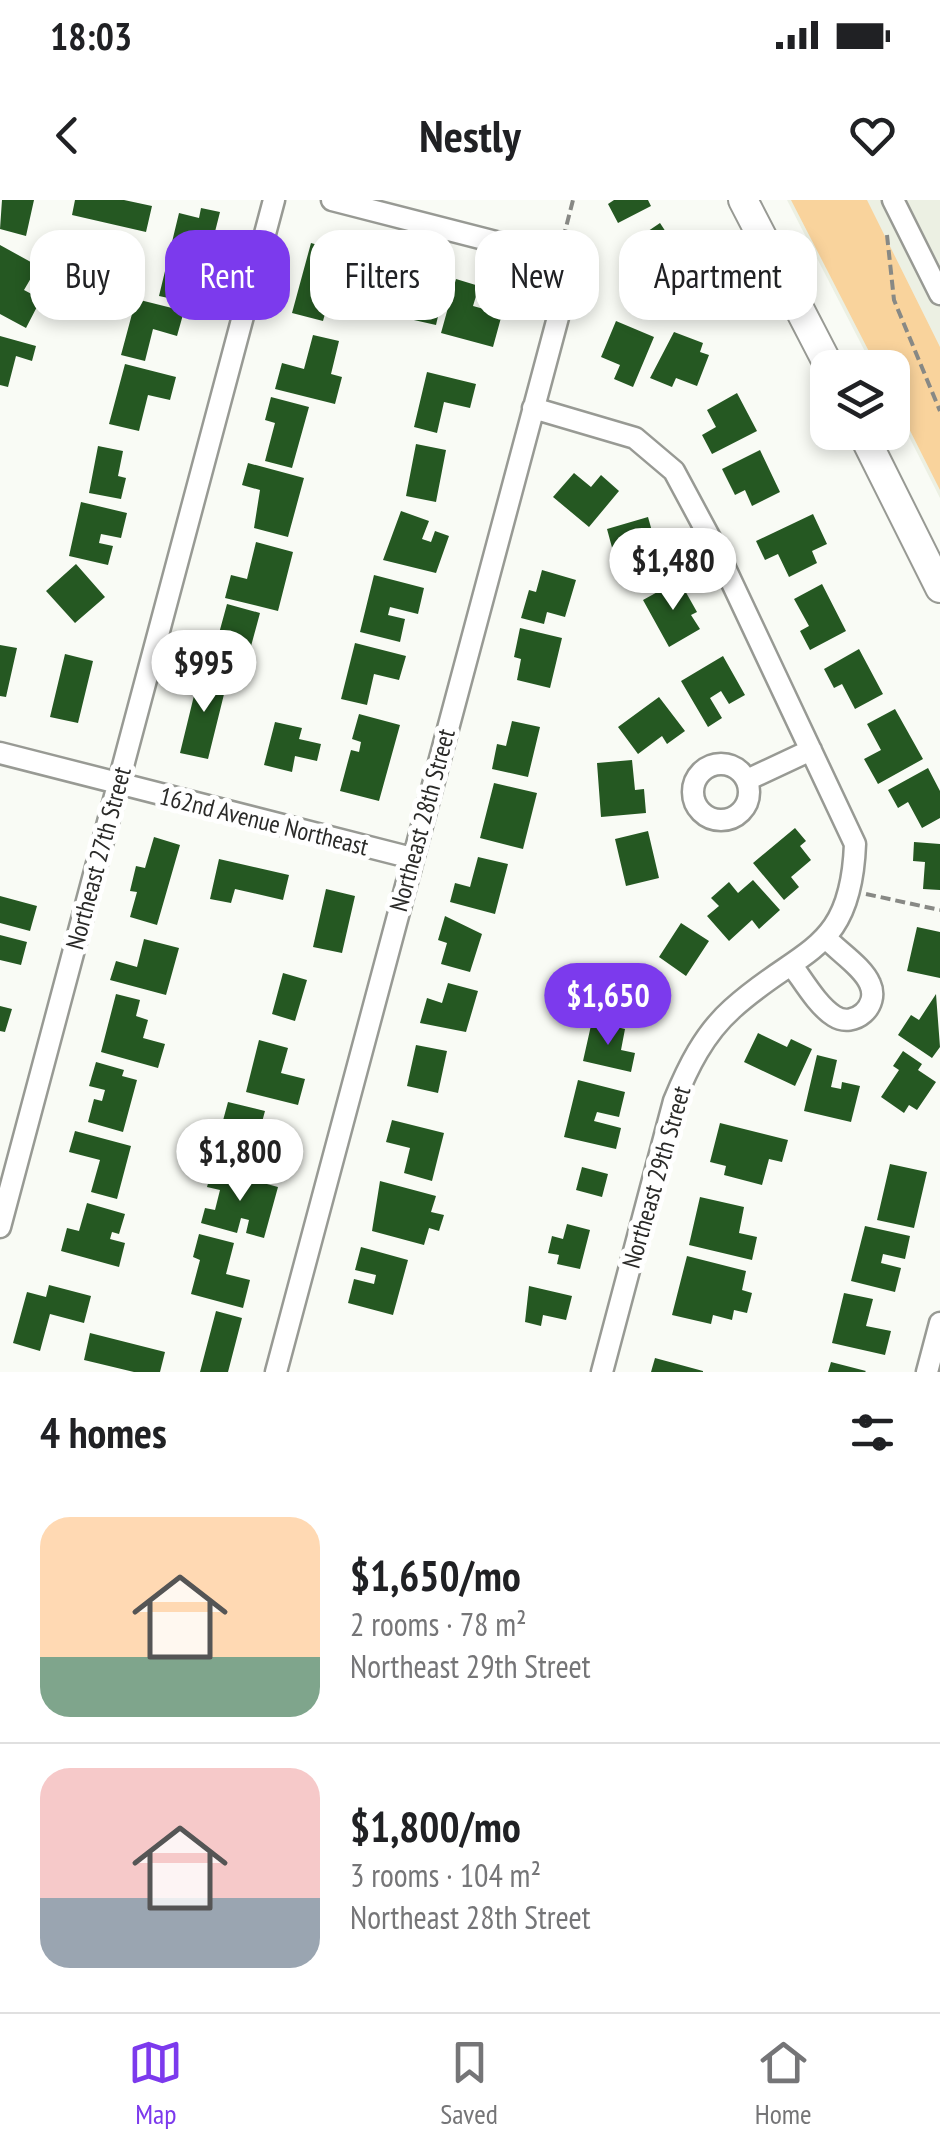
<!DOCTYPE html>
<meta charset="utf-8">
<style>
:root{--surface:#fff;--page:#f6f6f6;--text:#202124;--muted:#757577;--line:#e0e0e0;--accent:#7c3aed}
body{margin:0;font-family:"PT Sans Narrow",sans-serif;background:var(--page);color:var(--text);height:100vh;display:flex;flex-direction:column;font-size:38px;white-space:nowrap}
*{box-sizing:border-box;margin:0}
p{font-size:32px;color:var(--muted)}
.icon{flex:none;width:55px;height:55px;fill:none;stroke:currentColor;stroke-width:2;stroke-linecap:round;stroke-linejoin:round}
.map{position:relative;height:1172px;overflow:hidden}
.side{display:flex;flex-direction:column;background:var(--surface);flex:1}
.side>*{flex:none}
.guide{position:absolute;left:30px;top:30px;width:880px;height:90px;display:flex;gap:20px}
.tools{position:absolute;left:810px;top:150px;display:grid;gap:20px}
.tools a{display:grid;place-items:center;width:100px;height:100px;border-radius:20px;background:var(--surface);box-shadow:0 5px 15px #0003;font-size:50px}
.price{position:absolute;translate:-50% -85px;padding:0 22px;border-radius:35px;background:#fff;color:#222;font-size:32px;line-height:65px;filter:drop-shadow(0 2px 5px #0008)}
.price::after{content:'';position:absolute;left:50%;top:60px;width:30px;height:22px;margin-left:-15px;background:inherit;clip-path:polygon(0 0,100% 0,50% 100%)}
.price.on{background:var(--accent);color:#fff}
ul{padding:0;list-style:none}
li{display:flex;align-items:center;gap:30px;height:250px;padding:0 40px}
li+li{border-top:2px solid var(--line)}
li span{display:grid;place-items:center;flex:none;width:280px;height:200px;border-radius:30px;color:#555}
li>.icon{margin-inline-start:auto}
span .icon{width:120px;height:120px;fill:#fffc;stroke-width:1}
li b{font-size:42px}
h2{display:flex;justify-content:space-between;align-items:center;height:120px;padding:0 40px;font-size:42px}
.pill{padding:0 35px;border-radius:30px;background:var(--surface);box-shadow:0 5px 15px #0003;font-size:35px;line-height:90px}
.pill.on{background:var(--accent);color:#fff}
.status{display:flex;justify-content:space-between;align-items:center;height:70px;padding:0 50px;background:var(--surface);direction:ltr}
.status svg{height:28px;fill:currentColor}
header{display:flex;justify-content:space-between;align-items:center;height:130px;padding:0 40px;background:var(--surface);font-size:45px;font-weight:700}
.menu{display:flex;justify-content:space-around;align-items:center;height:140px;border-top:2px solid var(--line);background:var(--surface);font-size:28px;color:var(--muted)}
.menu a{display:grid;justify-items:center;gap:5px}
.menu .on{color:var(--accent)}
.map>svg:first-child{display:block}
.built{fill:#ecf0e3}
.green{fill:#f9d39c}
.building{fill:#255822}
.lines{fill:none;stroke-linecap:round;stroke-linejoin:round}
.minor-casing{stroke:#989a94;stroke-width:25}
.secondary-casing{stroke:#989a94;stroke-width:32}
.path{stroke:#888985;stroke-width:4;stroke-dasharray:10 5;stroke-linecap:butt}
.minor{stroke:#fff;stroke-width:20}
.secondary{stroke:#fff;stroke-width:28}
.labels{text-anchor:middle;stroke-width:10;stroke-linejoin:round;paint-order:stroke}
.street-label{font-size:25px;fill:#2a2a28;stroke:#fff}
</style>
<div class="status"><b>18:03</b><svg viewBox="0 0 49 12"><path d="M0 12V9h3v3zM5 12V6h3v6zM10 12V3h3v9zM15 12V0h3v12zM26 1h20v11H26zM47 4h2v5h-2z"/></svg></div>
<header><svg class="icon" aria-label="back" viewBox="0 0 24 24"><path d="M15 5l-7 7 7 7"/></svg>Nestly<svg class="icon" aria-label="heart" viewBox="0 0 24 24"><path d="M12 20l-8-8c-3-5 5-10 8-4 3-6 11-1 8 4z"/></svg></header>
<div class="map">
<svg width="940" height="1172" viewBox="0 0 940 1172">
<rect width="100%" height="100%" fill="#f9fbf5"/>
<path class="built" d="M787,0h153v298l-47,-93 -1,-37 -19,-1z"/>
<path class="green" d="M791,0h76l73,147v143l-47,-93 -1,-29 -15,-1z"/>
<path class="building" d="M2,0h32l-8,36 -26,-7z
M75,0h49l28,6 -6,26 -74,-17z
M614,0h34l3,6 -33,17 -10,-19z
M201,8l19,4 -22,87 -15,-4 -1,6 -23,-5 20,-83 20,5z
M660,23l25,38 -27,18 -11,-16 -7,4 -14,-21z
M311,43l31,9 -19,69 -31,-8z
M0,45l38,21 -14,24 17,9 -15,29 -26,-14z
M375,65l71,17 -10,43 -71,-16z
M456,79l23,7 -6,20 29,8 -9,33 -52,-14z
M136,99l48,12 -7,25 -24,-7 -8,32 -24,-6z
M616,121l38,16 -21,50 -19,-8 6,-14 -19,-8z
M674,132l29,11 -3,9 9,3 -12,31 -21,-8 -4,9 -22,-9z
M313,135l26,6 -8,33 11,3 -7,27 -60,-15 7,-26 22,6z
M0,136l36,10 -4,15 -16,-5 -8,31 -8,-2z
M125,164l51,13 -6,23 -22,-5 -9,36 -30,-7z
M427,172l49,12 -6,24 -26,-6 -7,31 -23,-6z
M737,193l20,38 -45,23 -10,-19 14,-8 -9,-17z
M271,197l38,10 -17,61 -27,-7 10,-38 -10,-3z
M416,244l30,6 -10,52 -30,-6z
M98,246l25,5 -5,25 8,2 -5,21 -32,-6z
M760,250l20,42 -28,14 -7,-16 -10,5 -13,-26z
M248,263l56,15 -16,59 -34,-9 6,-38 -18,-5z
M574,273l17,14 10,-12 18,16 -30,36 -36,-30z
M81,302l46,11 -6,25 -20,-4 -2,9 14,3 -5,19 -39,-9z
M401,311l28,10 -7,18 9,3 4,-11 14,5 -13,37 -53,-13z
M813,314l14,30 -15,7 5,12 -28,14 -11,-23 -13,6 -9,-19z
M648,317l9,32 14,-3 7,24 -48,13 -3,-8 -7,2 -13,-48z
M256,342l37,10 -15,59 -53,-13 6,-23 16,4z
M76,364l29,33 -30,26 -29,-32z
M542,370l34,10 -11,37 -18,-5 -3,12 -23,-6 8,-28 7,2z
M374,375l50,13 -6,26 -28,-7 -2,8 17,4 -5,23 -40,-10z
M679,380l18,32 -6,3 9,14 -31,18 -26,-47z
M822,384l24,47 -36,19 -10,-19 9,-5 -15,-27z
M227,404l33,9 -16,59 -43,-12 7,-26 10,3z
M520,428l42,10 -12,50 -33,-8 4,-21 -7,-2z
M355,443l51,13 -7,24 -25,-6 -7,31 -26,-6z
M0,445l17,3 -11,49 -6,-1z
M859,449l24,45 -28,15 -13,-25 -8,4 -10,-19z
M65,454l28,7 -15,62 -28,-6z
M723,456l22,39 -16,9 -8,-13 -11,7 12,20 -14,9 -27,-46z
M200,471l28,7 -20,81 -28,-6z
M659,497l26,34 -18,13 -5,-8 -24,18 -20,-27z
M895,509l28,50 -45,25 -14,-25 17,-9 -14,-26z
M359,514l41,11 -21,76 -39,-10 11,-41 8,2 2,-10 -9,-3z
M512,521l28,6 -12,50 -36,-8 5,-25 9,2z
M275,522l27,6 -3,11 22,5 -4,17 -22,-5 -3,16 -28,-7z
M632,560l3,30 9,-1 2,24 -45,4 -4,-54z
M928,568l12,23v27l-18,10 -14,-26 -10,6 -10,-18z
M494,583l43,10 -14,56 -43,-11z
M795,628l11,13 -6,5 11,14 -20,17 8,10 -15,13 -31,-37z
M648,631l11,47 -33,8 -11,-47z
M154,637l26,8 -23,80 -27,-8 7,-25 -7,-1 6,-25 9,2z
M914,642l26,2v46l-17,-1 2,-27 -12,-1z
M478,657l30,7 -13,50 -45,-12 5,-19 15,4z
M219,659l70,16 -6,25 -48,-11 -4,14 -21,-4z
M753,680l27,30 -21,19 -7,-9 -23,21 -22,-25 12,-10 -8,-8 18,-16 9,11z
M326,689l29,7 -13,57 -29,-6z
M0,696l37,10 -7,25 -30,-8z
M445,716l37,18 -12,38 -29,-8 6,-21 -9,-3z
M681,723l28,18 -23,35 -27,-19z
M917,727l23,5v46l-33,-7z
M0,735l27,7 -6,23 -21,-5z
M144,739l35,9 -13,47 -56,-15 6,-19 21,6z
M283,773l24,7 -12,41 -23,-7z
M448,783l30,8 -12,41 -46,-9 7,-25 15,5z
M116,794l24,6 -4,16 12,4 -5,18 22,6 -7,24 -57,-16z
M936,794l4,53 -8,11 -34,-23 13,-20 8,5z
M0,806l12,3 -7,23 -5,-1z
M592,821l33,8 -4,21 14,3 -4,19 -48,-11z
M758,833l29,14 4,-8 21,10 -17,37 -51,-24z
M259,840l29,8 -7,25 24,6 -7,26 -52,-13z
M416,845l31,6 -9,42 -31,-7z
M903,851l19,13 -4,6 18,12 -19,28 -8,-5 -5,8 -23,-16 18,-27 -6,-4z
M817,855l20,5 -6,27 10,2 1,-7 18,4 -9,36 -47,-11z
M96,862l28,8 -2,6 15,4 -14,52 -35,-10 6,-23 8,2 3,-11 -16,-4z
M578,880l47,12 -6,25 -22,-5 -3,9 27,7 -5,21 -52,-12z
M228,902l37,9 -7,26 33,8 -7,28 -69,-23z
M392,920l52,13 -12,48 -28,-8 6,-25 -24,-6z
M720,923l68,17 -6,22 -13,-3 -7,26 -38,-10 2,-9 -16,-4z
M75,931l56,15 -14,53 -26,-7 9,-32 -31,-8z
M890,964l37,8 -13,56 -37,-8z
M582,967l26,7 -6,23 -26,-7z
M212,969l66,18 -14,51 -18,-5 3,-13 -8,-2 -4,15 -36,-10 4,-15 10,2 5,-20 -13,-3z
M380,981l56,15 -5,16 13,3 -5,16 -10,-3 -5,17 -52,-14z
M700,997l44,10 -5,26 18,4 -5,23 -63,-15z
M87,1003l38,11 -6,20 -7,-2 -2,7 15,4 -6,24 -58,-16 6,-23 12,3z
M567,1024l23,6 -10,39 -23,-5 2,-9 -11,-2 4,-17 11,3z
M865,1026l45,10 -5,23 -22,-5 -2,9 20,5 -6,24 -44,-11z
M199,1034l35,9 -8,31 24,6 -7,28 -52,-14 9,-34 -7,-3z
M361,1047l47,13 -15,55 -45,-12 6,-24 20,5 2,-9 -21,-5z
M687,1056l59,15 -4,19 10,3 -5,20 -13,-3 -2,10 -19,-5 -2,9 -39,-9z
M49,1085l42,11 -7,27 -34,-9 -10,37 -27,-8 14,-51 19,5z
M529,1086l43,10 -6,24 -23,-5 -2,11 -16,-4z
M844,1093l29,6 -7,27 25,5 -6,24 -53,-12z
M216,1111l26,7 -14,54h-28z
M90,1133l75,19 -5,20h-26l-50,-12z
M655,1158l48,13v1h-52z
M831,1162l35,9 -1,1h-37z"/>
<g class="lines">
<defs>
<path id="minor" d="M893,0l47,94
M533,208l102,30 39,33 43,80 138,293c-4,110 -55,103 -123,165 -28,25 -44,58 -58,92l-72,271
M0,553l412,105
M693 592a28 28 0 1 1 56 0a28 28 0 1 1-56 0Z
M747,580l64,-30
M793,767c11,15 25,39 41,49 20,13 46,-10 36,-32 -7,-17 -31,-32 -44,-46
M0,1027l274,-1027
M276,1172l292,-1092 -10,-22 -226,-58
M927,1172l13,-49"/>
<path id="secondary" d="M743,0l87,168
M862,232l78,156"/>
</defs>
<use href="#minor" class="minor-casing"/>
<use href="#secondary" class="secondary-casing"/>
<path class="path" d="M887,35l7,65 46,111
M563,39l10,-39
M866,694l74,16"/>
<use href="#minor" class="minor"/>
<use href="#secondary" class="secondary"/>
</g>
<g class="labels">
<g class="street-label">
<text transform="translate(422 620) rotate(-75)" y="9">Northeast 28th Street</text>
<text transform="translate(264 621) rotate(14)" y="9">162nd Avenue Northeast</text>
<text transform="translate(98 658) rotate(-75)" y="9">Northeast 27th Street</text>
<text transform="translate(656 977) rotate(-74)" y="9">Northeast 29th Street</text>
</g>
</g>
</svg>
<div class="tools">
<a><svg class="icon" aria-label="layers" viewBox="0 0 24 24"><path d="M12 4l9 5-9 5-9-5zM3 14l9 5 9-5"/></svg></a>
</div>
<b class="price" style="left:673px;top:413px">$1,480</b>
<b class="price" style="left:204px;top:515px">$995</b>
<b class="price on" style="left:608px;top:848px">$1,650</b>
<b class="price" style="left:240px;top:1004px">$1,800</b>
<div class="guide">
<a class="pill">Buy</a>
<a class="pill on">Rent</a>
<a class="pill">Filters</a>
<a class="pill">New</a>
<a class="pill">Apartment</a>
</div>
</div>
<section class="side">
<h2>4 homes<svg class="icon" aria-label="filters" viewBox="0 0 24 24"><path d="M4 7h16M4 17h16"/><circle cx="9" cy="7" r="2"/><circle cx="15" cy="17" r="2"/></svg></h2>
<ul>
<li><span style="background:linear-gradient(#ffd9b3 70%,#7fa58c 0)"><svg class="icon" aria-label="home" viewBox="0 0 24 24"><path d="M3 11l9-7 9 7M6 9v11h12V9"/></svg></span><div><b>$1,650/mo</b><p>2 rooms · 78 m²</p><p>Northeast 29th Street</p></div></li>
<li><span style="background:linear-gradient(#f6c9c9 65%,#9aa5b1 0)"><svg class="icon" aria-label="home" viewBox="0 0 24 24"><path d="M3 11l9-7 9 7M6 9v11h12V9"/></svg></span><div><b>$1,800/mo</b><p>3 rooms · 104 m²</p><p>Northeast 28th Street</p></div></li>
</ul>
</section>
<nav class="menu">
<a class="on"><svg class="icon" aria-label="map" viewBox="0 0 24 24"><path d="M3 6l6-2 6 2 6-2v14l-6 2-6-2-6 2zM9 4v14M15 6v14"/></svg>Map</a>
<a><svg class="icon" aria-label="saved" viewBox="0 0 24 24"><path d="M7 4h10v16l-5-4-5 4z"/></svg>Saved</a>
<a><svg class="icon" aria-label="home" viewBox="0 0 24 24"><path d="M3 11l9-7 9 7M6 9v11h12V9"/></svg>Home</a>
</nav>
